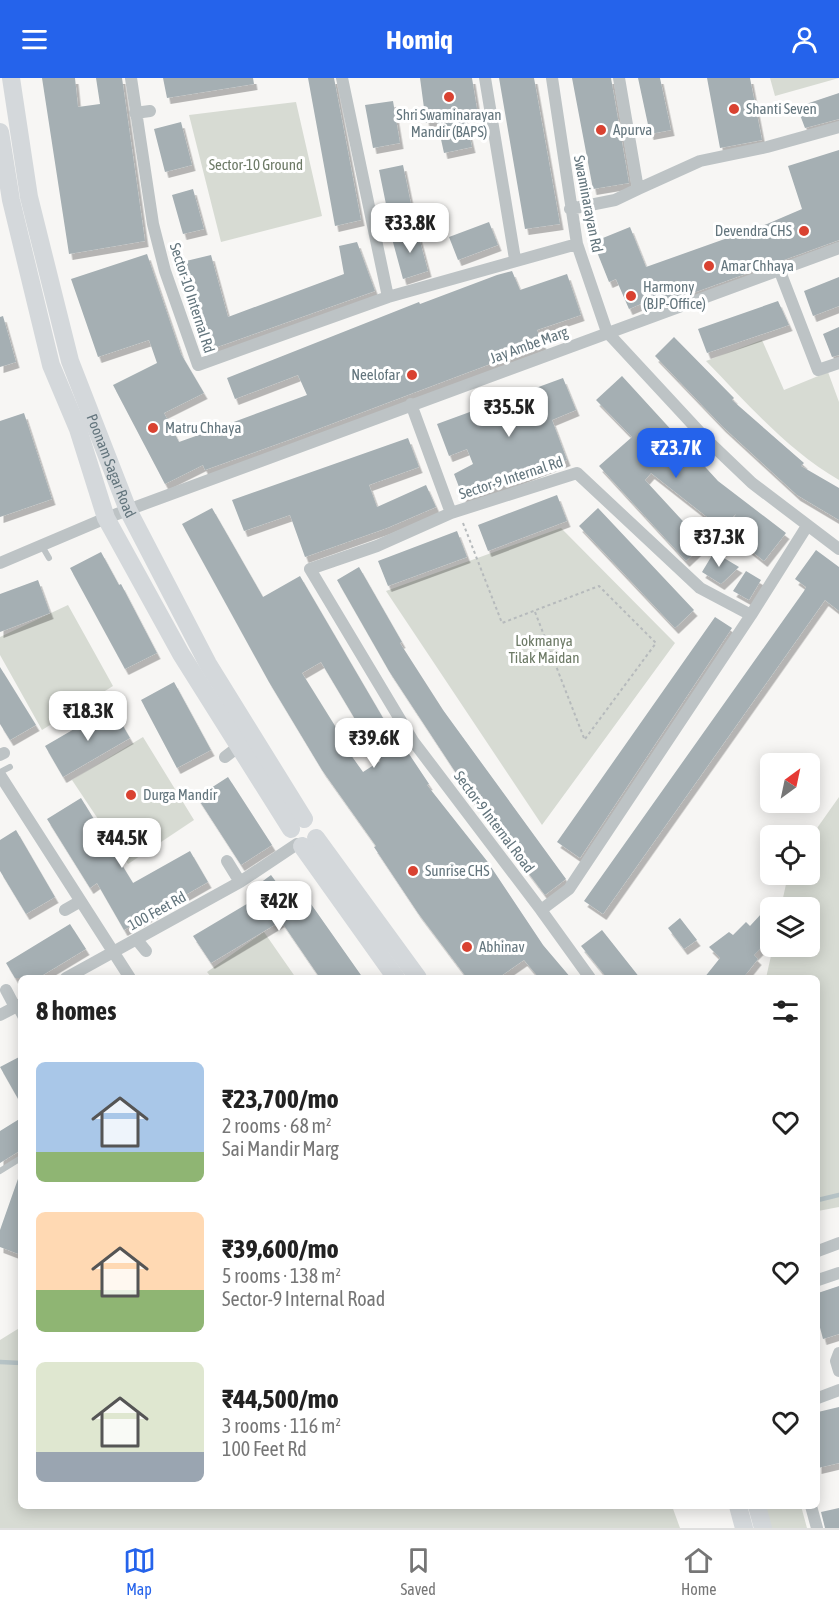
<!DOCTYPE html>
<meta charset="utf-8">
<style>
:root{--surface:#fff;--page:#f6f6f6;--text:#222;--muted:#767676;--line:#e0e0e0;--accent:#2563eb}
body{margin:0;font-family:"Asap Condensed",sans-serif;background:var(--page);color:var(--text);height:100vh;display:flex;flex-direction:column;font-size:22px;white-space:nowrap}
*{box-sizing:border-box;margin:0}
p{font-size:20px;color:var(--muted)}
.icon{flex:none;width:33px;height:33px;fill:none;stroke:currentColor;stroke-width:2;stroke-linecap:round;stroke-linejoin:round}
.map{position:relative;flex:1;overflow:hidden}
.details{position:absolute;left:18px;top:897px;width:802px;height:534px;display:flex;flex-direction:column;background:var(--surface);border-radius:9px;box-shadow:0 3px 15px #0003}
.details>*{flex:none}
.needle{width:39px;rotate:33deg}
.controls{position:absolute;left:760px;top:675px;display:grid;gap:12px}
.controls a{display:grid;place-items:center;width:60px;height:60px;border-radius:9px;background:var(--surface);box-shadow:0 3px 15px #0003;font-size:30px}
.price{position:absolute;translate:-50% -51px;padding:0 14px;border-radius:12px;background:#fff;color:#222;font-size:20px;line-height:39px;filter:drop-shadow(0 2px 3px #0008)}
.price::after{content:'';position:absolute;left:50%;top:36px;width:18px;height:14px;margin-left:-9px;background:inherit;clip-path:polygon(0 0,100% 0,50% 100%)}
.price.active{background:var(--accent);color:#fff}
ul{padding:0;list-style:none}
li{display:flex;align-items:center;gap:18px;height:150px;padding:0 18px}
li span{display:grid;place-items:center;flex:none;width:168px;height:120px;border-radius:9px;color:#555}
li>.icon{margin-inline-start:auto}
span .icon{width:72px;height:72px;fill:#fffc;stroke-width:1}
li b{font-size:26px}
h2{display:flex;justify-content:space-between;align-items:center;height:72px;padding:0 18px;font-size:26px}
header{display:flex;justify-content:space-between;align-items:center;height:78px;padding:0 18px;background:var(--accent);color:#fff;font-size:27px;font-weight:700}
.menu{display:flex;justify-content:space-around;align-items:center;height:84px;border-top:2px solid var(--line);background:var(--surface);font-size:16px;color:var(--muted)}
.menu a{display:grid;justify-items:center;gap:3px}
.menu .active{color:var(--accent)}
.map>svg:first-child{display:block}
.green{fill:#d7dbd3}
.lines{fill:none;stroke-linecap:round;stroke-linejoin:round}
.stream{stroke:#b6c3c6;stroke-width:4.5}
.building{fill:#a5afb3;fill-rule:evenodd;filter:url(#shadow)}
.path{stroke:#b6babc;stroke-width:2;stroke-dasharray:3 3;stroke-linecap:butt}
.service{stroke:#bdc3c5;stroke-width:6}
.minor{stroke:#bdc3c5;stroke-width:12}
.secondary{stroke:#d4d8db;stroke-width:18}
.poi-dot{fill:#d94231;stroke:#fff;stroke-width:2}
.labels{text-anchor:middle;stroke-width:6;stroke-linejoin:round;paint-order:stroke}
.poi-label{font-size:15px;fill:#63757d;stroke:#fff;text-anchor:start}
.park-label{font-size:15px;fill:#6d7a66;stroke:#fff}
.street-label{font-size:15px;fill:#63757d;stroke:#fff}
</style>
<header><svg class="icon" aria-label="menu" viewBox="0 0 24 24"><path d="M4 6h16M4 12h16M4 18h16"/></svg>Homiq<svg class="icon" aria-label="person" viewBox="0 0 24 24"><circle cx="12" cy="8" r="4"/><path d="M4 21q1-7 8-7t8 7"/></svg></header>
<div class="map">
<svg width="839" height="1450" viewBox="0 0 839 1450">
<defs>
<filter id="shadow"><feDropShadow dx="3.5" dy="6" stdDeviation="0" flood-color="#0004"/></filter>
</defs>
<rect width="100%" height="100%" fill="#f7f6f4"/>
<path class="green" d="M770,0h69l-64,18z
M296,24l26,114 -101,26 -32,-127z
M762,262l22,50 44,-18 11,30v78c-52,-30 -92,-77 -133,-119z
M561,450l114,115 -133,182 -156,-234z
M68,527l45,81 -71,44 -42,-75v-18z
M143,659l51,83 -66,44 -56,-84z
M839,719v410l-21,4v-233h-52l7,-31 37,-1v-38l-29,-1 7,-32 22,-1v-36z
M264,854l32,46h-84l-5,-6z
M21,1249v179h651l8,22h-680v-188z
M758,1428h43l6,22h-43z"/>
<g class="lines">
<path class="stream" d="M818,1122l21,-5
M0,1284l21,1"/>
</g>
<path class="building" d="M42,0h33l3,29 22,-3 -4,-26h26l23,163 -76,13z
M163,0h90l1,6 -87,14z
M308,0h26l27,142 -26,6z
M420,0h52l6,37 -13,2 7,30 -28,6 -7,-32 -11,2z
M499,0h35l26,146 -35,5z
M572,0h39l18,105 -36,6z
M638,0h22l11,52 -21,4z
M707,0h43l12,62 -42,8z
M839,15v26l-34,9 -8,-21z
M393,23l7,42 -27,5 -8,-43z
M181,44l11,43 -27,7 -11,-43z
M839,72v90l-179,65 -3,-8 -28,12 -13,-30 -7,3 -16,-40 37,-15 16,40 121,-43 35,-15 -14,-43z
M403,87l9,44 -24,5 -9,-44z
M193,111l11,40 -21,5 -11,-39z
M489,144l9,23 -40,15 -9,-23z
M417,152l11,41 -25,8 -12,-44z
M357,164l18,49 -169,60 -15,-45 6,-2 -11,-43 25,-6 17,62 116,-43 -5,-28z
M147,176l34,100 23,39 -40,20 15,29 42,-15 2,2 9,-4 -1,-2 76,-28 -9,-20 -63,24 -8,-21 192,-76 1,2 77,-29 15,-4 8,19 47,-16 14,41 -44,15 6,14 -249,94 -89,32 -2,-5 -38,19 -52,-99 44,-22 -8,-23 -51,17 -27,-78z
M839,199v29l-26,10 -9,-25z
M778,223l11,24 -82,28 -9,-24z
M3,238l13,46 -16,5v-50z
M839,249v28l-7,2 -9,-23z
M674,259l60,61 -2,2 72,63 -3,3 38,22v32l-42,-25 -75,-69 -67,-70z
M622,298l96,105 68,52 -22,28 -38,-30 10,-17 -15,14 -70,-55 -6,7 59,64 -18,17 -87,-95 33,-29 -36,-37z
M563,300l13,32 -24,10 15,40 -103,40 -10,-26 19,-10 -6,-15 -18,7 -12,-32z
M24,335l28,86 -52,18v-96z
M408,360l11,29 -50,18 8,22 49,-22 10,22 -49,21 -82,29 -15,-42 -46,16 -12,-31z
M557,417l10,26 -79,30 -10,-26z
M212,430l51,89 37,-21 100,171 3,-2 26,39 -2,1 60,76 56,84 28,33h-32l-15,-18 -26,18h-31l-49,-65 -44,-66 2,-1 -54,-76 -53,-88 -87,-158zM321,584l59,99 -17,11 -20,-28 2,-2 -43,-69z
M598,430l96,102 -19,18 -96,-102z
M457,453l10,26 -79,29 -10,-25z
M816,472l23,17v44l-14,-11 -222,314 -19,-13 220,-310 2,-4 -11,-8z
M101,474l18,33 2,-1 36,69 -32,16 -55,-101z
M714,474l25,15 -18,17 -19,-12z
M359,489l43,75 -2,1 43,67 123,169 -21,16 -89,-117 2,-2 -69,-105 -52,-91z
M746,493l15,9 -12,20 -16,-9z
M38,502l12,33 -50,19v-38z
M715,539l17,11 -152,230 -23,-16z
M0,589l36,58 -26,15 -10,-16z
M174,604l37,68 -34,18 -36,-68z
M112,629l18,31 -67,39 -18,-31z
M228,699l44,68 -31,20 -44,-68z
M81,720l52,85 57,-32 18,31 -84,48 -27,-47 -7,5 -43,-69z
M16,752l39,67 -29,17 -26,-43v-31z
M271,797l23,31 12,-9 57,81h-43l-39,-57 -70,42 -18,-27 69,-41 -6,-9z
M762,835l9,9v6l-7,9 4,4 -14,14 4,4 -15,19h-39l16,-20 -11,-11 20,-15 4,3 13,-13 4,4z
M680,840l17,22 -13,9 -16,-21z
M70,846l16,25 -48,29h-23l-9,-15z
M602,852l38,48h-33l-26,-32z
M21,978v48l-21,-37z
M21,1040v32l-21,13v-32z
M19,1098h2v79l-21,-8v-17z
M839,1208v48l-16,5 -5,-19v-27z
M839,1329v56l-21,5v-56z
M839,1430v20h-14l-4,-16z"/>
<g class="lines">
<path class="path" d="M463,445l39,100 97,-37 57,57 -71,96
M535,534l49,126"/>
<path class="service" d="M42,468l7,12
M0,694l10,-5
M15,929l6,11
M0,1093l21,-13"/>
<path class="minor" d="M131,0l22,146 12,47 33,94 190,-68 189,-53
M342,0l46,219
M485,0l30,181
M552,0l25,166 30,88 101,109 44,42 87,66
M619,0l19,111 62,-28 67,-14 72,-20
M135,35l15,-2
M570,131l45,-9 23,-11
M779,191l39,101 21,-7
M411,326l40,109 126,-40 123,115 51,27 56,-89
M451,435l-74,33 -67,23 103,172 128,169
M0,485l106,-45 733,-270
M0,677l4,-2
M225,679l13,-10
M0,697l130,203
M227,783l13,21
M65,832l14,-8
M137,862l9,11
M66,900l174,-96 57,-38
M590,900l-49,-68 28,-21 182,-274
M6,912l9,17
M0,937l21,-11
M818,1173l21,-8
M818,1202l21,-7
M839,1275l-3,8 3,10
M818,1320l21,-8
M811,1428l6,22"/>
<g class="secondary">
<path id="s1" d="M11,0l18,119 41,164 58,149 80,154 96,155"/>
<path d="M0,54l11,68 40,165 27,64 28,89 75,136 110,175"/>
<path d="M316,760l102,140"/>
<path d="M302,768l94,132"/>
<path d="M738,1428l6,22"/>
<path d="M757,1428l6,22"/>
</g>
</g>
<g class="poi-dot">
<circle cx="449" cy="19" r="6"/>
<circle cx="734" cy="31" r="6"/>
<circle cx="601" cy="52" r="6"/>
<circle cx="804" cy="153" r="6"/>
<circle cx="709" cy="188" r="6"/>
<circle cx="631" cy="218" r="6"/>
<circle cx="412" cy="297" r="6"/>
<circle cx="153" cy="350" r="6"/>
<circle cx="131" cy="717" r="6"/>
<circle cx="413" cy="793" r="6"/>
<circle cx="467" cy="869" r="6"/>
</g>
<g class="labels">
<g class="poi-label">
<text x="746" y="36">Shanti Seven</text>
<text x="449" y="42" text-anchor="middle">Shri Swaminarayan<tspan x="449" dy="17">Mandir (BAPS)</tspan></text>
<text x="613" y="57">Apurva</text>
<text x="792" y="158" text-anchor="end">Devendra CHS</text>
<text x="721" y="193">Amar Chhaya</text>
<text x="643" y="214">Harmony<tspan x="643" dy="17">(BJP-Office)</tspan></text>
<text x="400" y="302" text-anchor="end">Neelofar</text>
<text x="165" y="355">Matru Chhaya</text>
<text x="143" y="722">Durga Mandir</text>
<text x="425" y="798">Sunrise CHS</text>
<text x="479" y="874">Abhinav</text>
</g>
<g class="park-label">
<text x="256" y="92">Sector-10 Ground</text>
<text x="544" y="568">Lokmanya<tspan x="544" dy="17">Tilak Maidan</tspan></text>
</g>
<g class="street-label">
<text transform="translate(588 126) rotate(79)" y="5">Swaminarayan Rd</text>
<text transform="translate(192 220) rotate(72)" y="5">Sector-10 Internal Rd</text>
<text transform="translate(529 267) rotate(-20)" y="5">Jay Ambe Marg</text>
<text dy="5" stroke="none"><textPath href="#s1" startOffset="402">Poonam Sagar Road</textPath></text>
<text transform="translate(511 400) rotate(-18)" y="5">Sector-9 Internal Rd</text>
<text transform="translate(494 744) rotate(53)" y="5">Sector-9 Internal Road</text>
<text transform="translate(157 833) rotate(-29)" y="5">100 Feet Rd</text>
</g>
</g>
</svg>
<div class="controls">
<a><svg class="needle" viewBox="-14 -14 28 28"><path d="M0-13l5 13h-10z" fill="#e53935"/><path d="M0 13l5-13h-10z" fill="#767676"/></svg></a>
<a><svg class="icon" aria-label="locate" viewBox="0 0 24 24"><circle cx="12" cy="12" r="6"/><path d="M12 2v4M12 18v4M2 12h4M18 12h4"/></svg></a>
<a><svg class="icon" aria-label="layers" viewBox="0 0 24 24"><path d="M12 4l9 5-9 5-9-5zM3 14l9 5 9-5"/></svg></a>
</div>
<b class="price" style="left:410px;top:176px">₹33.8K</b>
<b class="price" style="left:509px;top:360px">₹35.5K</b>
<b class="price active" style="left:676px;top:401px">₹23.7K</b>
<b class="price" style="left:719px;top:490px">₹37.3K</b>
<b class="price" style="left:88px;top:664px">₹18.3K</b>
<b class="price" style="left:374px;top:691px">₹39.6K</b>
<b class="price" style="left:122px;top:791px">₹44.5K</b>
<b class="price" style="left:279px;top:854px">₹42K</b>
<section class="details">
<h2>8 homes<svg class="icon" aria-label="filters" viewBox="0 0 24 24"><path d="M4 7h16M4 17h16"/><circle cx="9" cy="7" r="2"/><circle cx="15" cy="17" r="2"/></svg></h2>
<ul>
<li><span style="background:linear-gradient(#a9c7e8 75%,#8fb573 0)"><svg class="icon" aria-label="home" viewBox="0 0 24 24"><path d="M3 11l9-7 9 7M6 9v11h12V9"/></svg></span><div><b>₹23,700/mo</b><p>2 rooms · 68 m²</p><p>Sai Mandir Marg</p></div><svg class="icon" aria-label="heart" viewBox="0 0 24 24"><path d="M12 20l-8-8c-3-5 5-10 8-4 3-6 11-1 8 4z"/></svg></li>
<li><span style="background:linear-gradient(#ffd9b3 65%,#8fb573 0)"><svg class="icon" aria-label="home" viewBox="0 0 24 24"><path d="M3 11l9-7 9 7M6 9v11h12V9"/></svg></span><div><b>₹39,600/mo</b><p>5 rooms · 138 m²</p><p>Sector-9 Internal Road</p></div><svg class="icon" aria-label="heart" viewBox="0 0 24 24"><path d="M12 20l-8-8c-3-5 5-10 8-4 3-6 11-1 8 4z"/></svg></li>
<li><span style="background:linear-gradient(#dfe7d0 75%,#9aa5b1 0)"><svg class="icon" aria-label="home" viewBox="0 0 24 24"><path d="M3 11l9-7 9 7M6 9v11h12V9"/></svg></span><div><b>₹44,500/mo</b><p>3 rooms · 116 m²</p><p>100 Feet Rd</p></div><svg class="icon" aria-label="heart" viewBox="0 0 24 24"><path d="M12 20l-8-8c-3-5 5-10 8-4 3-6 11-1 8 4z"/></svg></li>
</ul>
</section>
</div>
<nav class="menu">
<a class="active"><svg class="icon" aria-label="map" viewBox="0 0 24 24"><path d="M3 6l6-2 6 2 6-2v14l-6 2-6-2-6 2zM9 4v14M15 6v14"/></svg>Map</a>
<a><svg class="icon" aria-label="saved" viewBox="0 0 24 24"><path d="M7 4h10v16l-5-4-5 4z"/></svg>Saved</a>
<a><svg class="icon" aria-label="home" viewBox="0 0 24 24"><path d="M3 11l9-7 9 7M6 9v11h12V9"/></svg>Home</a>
</nav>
